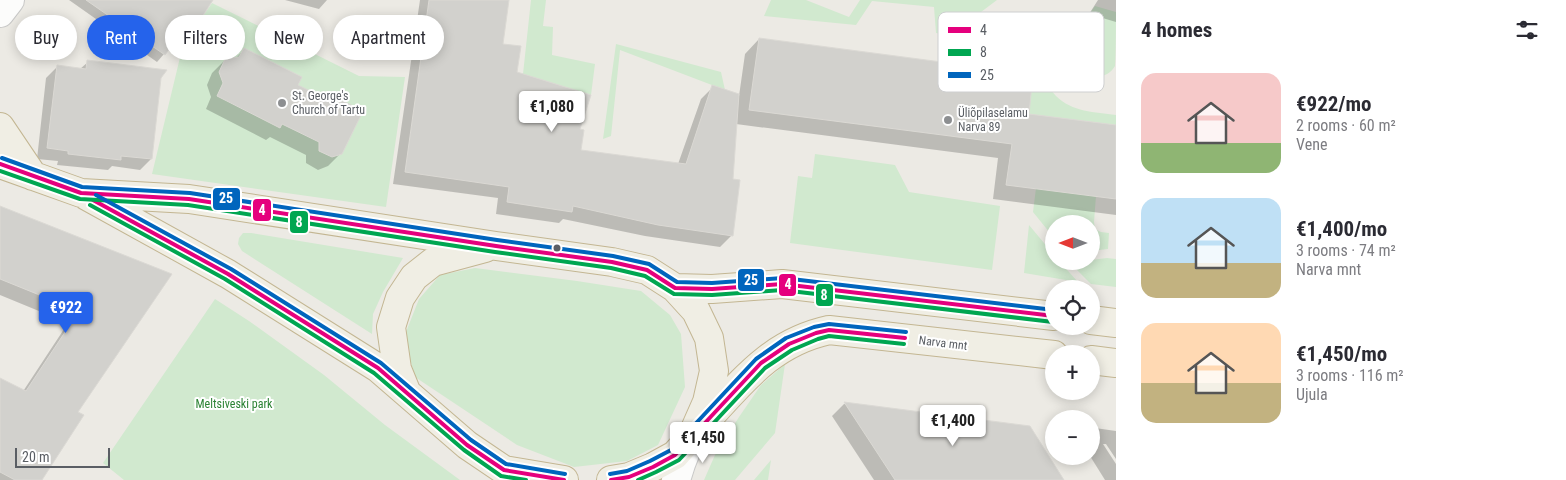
<!DOCTYPE html>
<meta charset="utf-8">
<style>
:root{--surface:#fff;--page:#f7f7f7;--text:#2b2b33;--muted:#7c7c81;--accent:#2563eb}
body{margin:0;font-family:"Roboto Condensed",sans-serif;background:var(--page);color:var(--text);height:100vh;display:flex;flex-direction:column;font-size:19px;white-space:nowrap}
*{box-sizing:border-box;margin:0}
p{font-size:16px;color:var(--muted)}
.icon{flex:none;width:28px;height:28px;fill:none;stroke:currentColor;stroke-width:2;stroke-linecap:round;stroke-linejoin:round}
.map{position:relative;flex:1;overflow:hidden}
.panel{display:flex;flex-direction:column;background:var(--surface);width:450px}
.panel>*{flex:none}
.banner{position:absolute;left:15px;top:15px;width:475px;height:45px;display:flex;gap:10px}
.needle{width:32px;rotate:270deg}
.controls{position:absolute;left:1045px;top:215px;display:grid;gap:10px}
.controls a{display:grid;place-items:center;width:55px;height:55px;border-radius:50%;background:var(--surface);box-shadow:0 2px 12px #0003;font-size:25px}
.scale{position:absolute;left:15px;bottom:12px;width:95px;box-sizing:border-box;padding-left:5px;border:2px solid #5a5e64;border-top:0;font-size:14px;line-height:18px;white-space:nowrap;color:#5a5e64;-webkit-text-stroke:4px #fff;paint-order:stroke}
.price{position:absolute;translate:-50% -42px;padding:0 11px;border-radius:5px;background:#fff;color:#222;font-size:16px;line-height:32px;filter:drop-shadow(0 1px 2px #0008)}
.price::after{content:'';position:absolute;left:50%;top:30px;width:15px;height:11px;margin-left:-8px;background:inherit;clip-path:polygon(0 0,100% 0,50% 100%)}
.price.selected{background:var(--accent);color:#fff}
ul{padding:0;list-style:none}
li{display:flex;align-items:center;gap:15px;height:125px;padding:0 25px}
li span{display:grid;place-items:center;flex:none;width:140px;height:100px;border-radius:15px;color:#555}
li>.icon{margin-inline-start:auto}
span .icon{width:60px;height:60px;fill:#fffc;stroke-width:1}
li b{font-size:21px}
h2{display:flex;justify-content:space-between;align-items:center;height:60px;padding:0 25px;font-size:21px}
.tag{padding:0 18px;border-radius:22px;background:var(--surface);box-shadow:0 2px 12px #0003;font-size:18px;line-height:45px}
.tag.selected{background:var(--accent);color:#fff}
main{display:flex;flex:1;min-height:0}
.map>svg:first-child{display:block}
.green{fill:#d1e9cf}
.shadow{fill:#0003}
.building{fill:#d2d1cd;stroke:#dbd9d4}
.lines{fill:none;stroke-linecap:round;stroke-linejoin:round}
.minor-casing{stroke:#c8c8c7;stroke-width:30}
.secondary-casing{stroke:#c9c9c8;stroke-width:30}
.trunk-casing{stroke:#c3b692;stroke-width:30}
.minor{stroke:#fcfcfb;stroke-width:28}
.secondary{stroke:#fcfcfb;stroke-width:28}
.trunk{stroke:#f0eee4;stroke-width:28}
.bus-1-casing{stroke:#fff;stroke-width:8}
.bus-2-casing{stroke:#fff;stroke-width:8}
.bus-3-casing{stroke:#fff;stroke-width:8}
.bus-1{stroke:#e5007d;stroke-width:4}
.bus-2{stroke:#00a651;stroke-width:4}
.bus-3{stroke:#0065bd;stroke-width:4}
.poi-dot{fill:#8d8f91;stroke:#fff;stroke-width:2}
.bus-dot{fill:#5a5e64;stroke:#fff;stroke-width:2}
.labels{text-anchor:middle;stroke-width:4;stroke-linejoin:round;paint-order:stroke}
.poi-label{font-size:12px;fill:#5a5e64;stroke:#fff;text-anchor:start}
.street-label{font-size:12px;fill:#5a5e64;stroke:#fff}
.park-label{font-size:12px;fill:#2b8233;stroke:#fff}
.key{fill:#fff;stroke:#cecfd0;stroke-width:1}
.key-label{font-size:14px;fill:#5a5e64}
.line-badge{stroke:#fff;stroke-width:2}
.badge-label{font-size:14px;text-anchor:middle;font-weight:bold;fill:#fff}
</style>
<main>
<div class="map">
<svg width="1116" height="480" viewBox="0 0 1116 480">
<rect width="100%" height="100%" fill="#eceae4"/>
<path class="green" d="M531,0h15l-3,26 10,1 -1,28 43,9 -4,31 -68,-21z
M771,0h35l43,17 11,-17h137l-20,15 -14,-2 -13,22 -14,-2 -2,-26 -62,-6 -16,24 -92,-9z
M212,3l147,73 46,1 -19,130 -234,-33 31,-129z
M1095,6l21,6c0,10 0,48 -1,54 -12,21 -45,7 -43,-15 2,-14 15,-34 23,-45z
M616,44l105,28 4,18 -105,-40 -9,86 -8,3z
M1033,74c10,5 15,13 23,22 16,16 39,16 60,19v10l-87,-11z
M815,154l80,11 14,27 91,14 -8,64 -202,-27 8,-67 14,2z
M1036,188l60,8 -2,26 1,7 6,3 8,1 -1,16 -17,2v-27h-37v14l-21,-26z
M1029,225l25,30v6h5l19,21 -54,-9z
M243,233h8l152,25 -20,34 -10,22 -1,20 -130,-83 -4,-7 1,-6z
M1107,258l9,1v28l-25,-3 -15,-15 -3,-8h18v-1z
M475,268l102,13 64,10 29,24 11,19 4,53 -27,58 -31,16 -53,6 -57,-22 -102,-68 -11,-40 15,-38 21,-24z
M215,299l34,22 75,54 61,50 75,55h-336l-21,-17z
M785,364l-10,69 -40,47h-31l11,-25 24,-38 22,-32z
M771,460l-3,20h-14z"/>
<path class="shadow" d="M69,0h143l-20,30 -7,7 -6,-4 -15,21 -7,8z
M285,0h42l-8,9z
M420,0h88l-6,45 14,28 62,57 1,21 99,13 23,-65 12,-12 26,9 6,-42 14,-15 268,76 89,12v88l-123,-16 5,-41 -262,-34 -4,56v55l-12,12 -75,-11 -82,-17 -4,4 -63,-9 2,-16 -105,-14z
M1098,0h18v22l-27,-8z
M244,50l53,35 44,68 -13,13 -10,4 -12,-7v-8l-36,-18 -4,3 -60,-31 5,-12 -4,-12 5,-12 13,-13 10,-1z
M88,62l72,16 -9,81 -11,11 -28,-4 -4,4 -51,-5 1,-4 -21,-2 9,-81 11,-11 23,2z
M0,208l171,67 -95,137 -36,68h-40v-85l18,4 50,-76 -68,-28z
M844,404l186,23 32,53h-188l-42,-64z
M1095,428l21,3v28l-10,-15h-3l13,20v16h-11l-15,-24h1v-24z"/>
<path class="building" d="M86,0h127l-20,31 -7,-5 -21,29z
M429,0h80l-6,44 18,2 -4,26 74,23 -11,34 4,1 -3,20 105,14 26,-79 27,9 -6,85 7,1 -7,56 -75,-11 -85,-19 -1,6 -65,-10 2,-15 -104,-15z
M759,38l274,36 -4,40 87,11v74l-110,-14 6,-41 -263,-34z
M244,48l58,29 -4,8 38,19 7,-3 20,10 -21,43 -10,3 -13,-6v-9l-37,-18 -2,4 -63,-32 6,-13 -4,-11 6,-13 14,-2z
M87,60l80,10 -6,8 -9,81 -31,-3v4l-53,-6v-3l-21,-3 10,-83 29,4z
M0,206l172,68 -94,138 6,3 -42,65h-27l-15,-8v-94l26,13 53,-80 -79,-32z
M844,402l186,24 34,54h-169z"/>
<g class="lines">
<defs>
<path id="minor" d="M0,13l10,-13"/>
<path id="secondary" d="M676,480l5,-16 11,-28"/>
<path id="trunk" d="M0,127l33,49
M0,164l81,29 108,6 307,47 116,16 35,8 28,18 21,23 13,27 5,33 -7,31 -15,34 -17,19 -22,12 -24,10 -18,3
M87,196l141,78 150,94 89,77 37,25 60,10
M675,288l37,1 70,-5 272,32
M1091,320l25,3
M1091,360l25,3
M406,391l-9,-22 -6,-42 9,-29 14,-21 19,-15 52,-14
M703,424c39,-42 67,-81 126,-94l225,25"/>
</defs>
<use href="#minor" class="minor-casing"/>
<use href="#secondary" class="secondary-casing"/>
<use href="#trunk" class="trunk-casing"/>
<use href="#minor" class="minor"/>
<use href="#secondary" class="secondary"/>
<use href="#trunk" class="trunk"/>
<defs>
<path id="bus-1" d="M0,164l81,29 108,6 307,47 116,16 35,8 28,18 37,1 70,-5 272,32
M93,200l135,74 150,94 89,77 37,25 60,10
M611,480l18,-3 24,-10 22,-12 86,-92 28,-19 27,-11 13,-3 76,8"/>
<path id="bus-2" d="M0,171l80,28 108,6 307,47 116,16 34,8 29,18 38,1 70,-5 271,32
M90,205l135,74 149,94 90,77 37,26 25,4
M638,480l18,-8 23,-12 86,-92 27,-18 26,-11 11,-3 75,8"/>
<path id="bus-3" d="M2,158l80,29 108,6 307,47 116,16 36,8 28,18 35,1 71,-5 271,32
M96,195l135,74 150,94 90,77 35,24 59,10
M610,474l17,-3 23,-10 21,-11 85,-91 30,-21 28,-11 15,-3 77,8"/>
</defs>
<use href="#bus-1" class="bus-1-casing"/>
<use href="#bus-2" class="bus-2-casing"/>
<use href="#bus-3" class="bus-3-casing"/>
<use href="#bus-1" class="bus-1"/>
<use href="#bus-2" class="bus-2"/>
<use href="#bus-3" class="bus-3"/>
</g>
<g class="poi-dot">
<circle cx="282" cy="103" r="5"/>
<circle cx="948" cy="120" r="5"/>
</g>
<circle class="bus-dot" cx="557" cy="248" r="4.5"/>
<g class="labels">
<g class="poi-label">
<text x="292" y="100">St. George's<tspan x="292" dy="14">Church of Tartu</tspan></text>
<text x="958" y="117">Üliõpilaselamu<tspan x="958" dy="14">Narva 89</tspan></text>
</g>
<g class="street-label">
<text transform="translate(943 343) rotate(7)" y="4">Narva mnt</text>
</g>
<g class="park-label">
<text x="234" y="408">Meltsiveski park</text>
</g>
</g>
<rect x="938" y="12" width="166" height="80" rx="8" class="key"/>
<rect x="948" y="27" width="23" height="6" fill="#e5007d"/>
<rect x="948" y="49" width="23" height="7" fill="#00a651"/>
<rect x="948" y="72" width="23" height="6" fill="#0065bd"/>
<g class="key-label">
<text x="980" y="35">4</text>
<text x="980" y="57">8</text>
<text x="980" y="80">25</text>
</g>
<g class="line-badge">
<rect x="212" y="187" width="29" height="24" rx="5" fill="#0065bd"/>
<rect x="252" y="198" width="20" height="24" rx="5" fill="#e5007d"/>
<rect x="289" y="210" width="20" height="24" rx="5" fill="#00a651"/>
<rect x="737" y="268" width="28" height="24" rx="5" fill="#0065bd"/>
<rect x="778" y="273" width="19" height="24" rx="5" fill="#e5007d"/>
<rect x="815" y="283" width="19" height="24" rx="5" fill="#00a651"/>
</g>
<g class="badge-label">
<text x="226" y="203">25</text>
<text x="262" y="215">4</text>
<text x="299" y="227">8</text>
<text x="751" y="285">25</text>
<text x="788" y="289">4</text>
<text x="824" y="300">8</text>
</g>
</svg>
<div class="controls">
<a><svg class="needle" viewBox="-14 -14 28 28"><path d="M0-13l5 13h-10z" fill="#e53935"/><path d="M0 13l5-13h-10z" fill="#7c7c81"/></svg></a>
<a><svg class="icon" aria-label="locate" viewBox="0 0 24 24"><circle cx="12" cy="12" r="6"/><path d="M12 2v4M12 18v4M2 12h4M18 12h4"/></svg></a>
<a>+</a>
<a>−</a>
</div>
<div class="scale">20 m</div>
<b class="price" style="left:552px;top:133px">€1,080</b>
<b class="price selected" style="left:66px;top:334px">€922</b>
<b class="price" style="left:953px;top:447px">€1,400</b>
<b class="price" style="left:703px;top:464px">€1,450</b>
<div class="banner">
<a class="tag">Buy</a>
<a class="tag selected">Rent</a>
<a class="tag">Filters</a>
<a class="tag">New</a>
<a class="tag">Apartment</a>
</div>
</div>
<section class="panel">
<h2>4 homes<svg class="icon" aria-label="filters" viewBox="0 0 24 24"><path d="M4 7h16M4 17h16"/><circle cx="9" cy="7" r="2"/><circle cx="15" cy="17" r="2"/></svg></h2>
<ul>
<li><span style="background:linear-gradient(#f6c9c9 70%,#8fb573 0)"><svg class="icon" aria-label="home" viewBox="0 0 24 24"><path d="M3 11l9-7 9 7M6 9v11h12V9"/></svg></span><div><b>€922/mo</b><p>2 rooms · 60 m²</p><p>Vene</p></div></li>
<li><span style="background:linear-gradient(#bfe0f5 65%,#c2b280 0)"><svg class="icon" aria-label="home" viewBox="0 0 24 24"><path d="M3 11l9-7 9 7M6 9v11h12V9"/></svg></span><div><b>€1,400/mo</b><p>3 rooms · 74 m²</p><p>Narva mnt</p></div></li>
<li><span style="background:linear-gradient(#ffd9b3 60%,#c2b280 0)"><svg class="icon" aria-label="home" viewBox="0 0 24 24"><path d="M3 11l9-7 9 7M6 9v11h12V9"/></svg></span><div><b>€1,450/mo</b><p>3 rooms · 116 m²</p><p>Ujula</p></div></li>
</ul>
</section>
</main>
